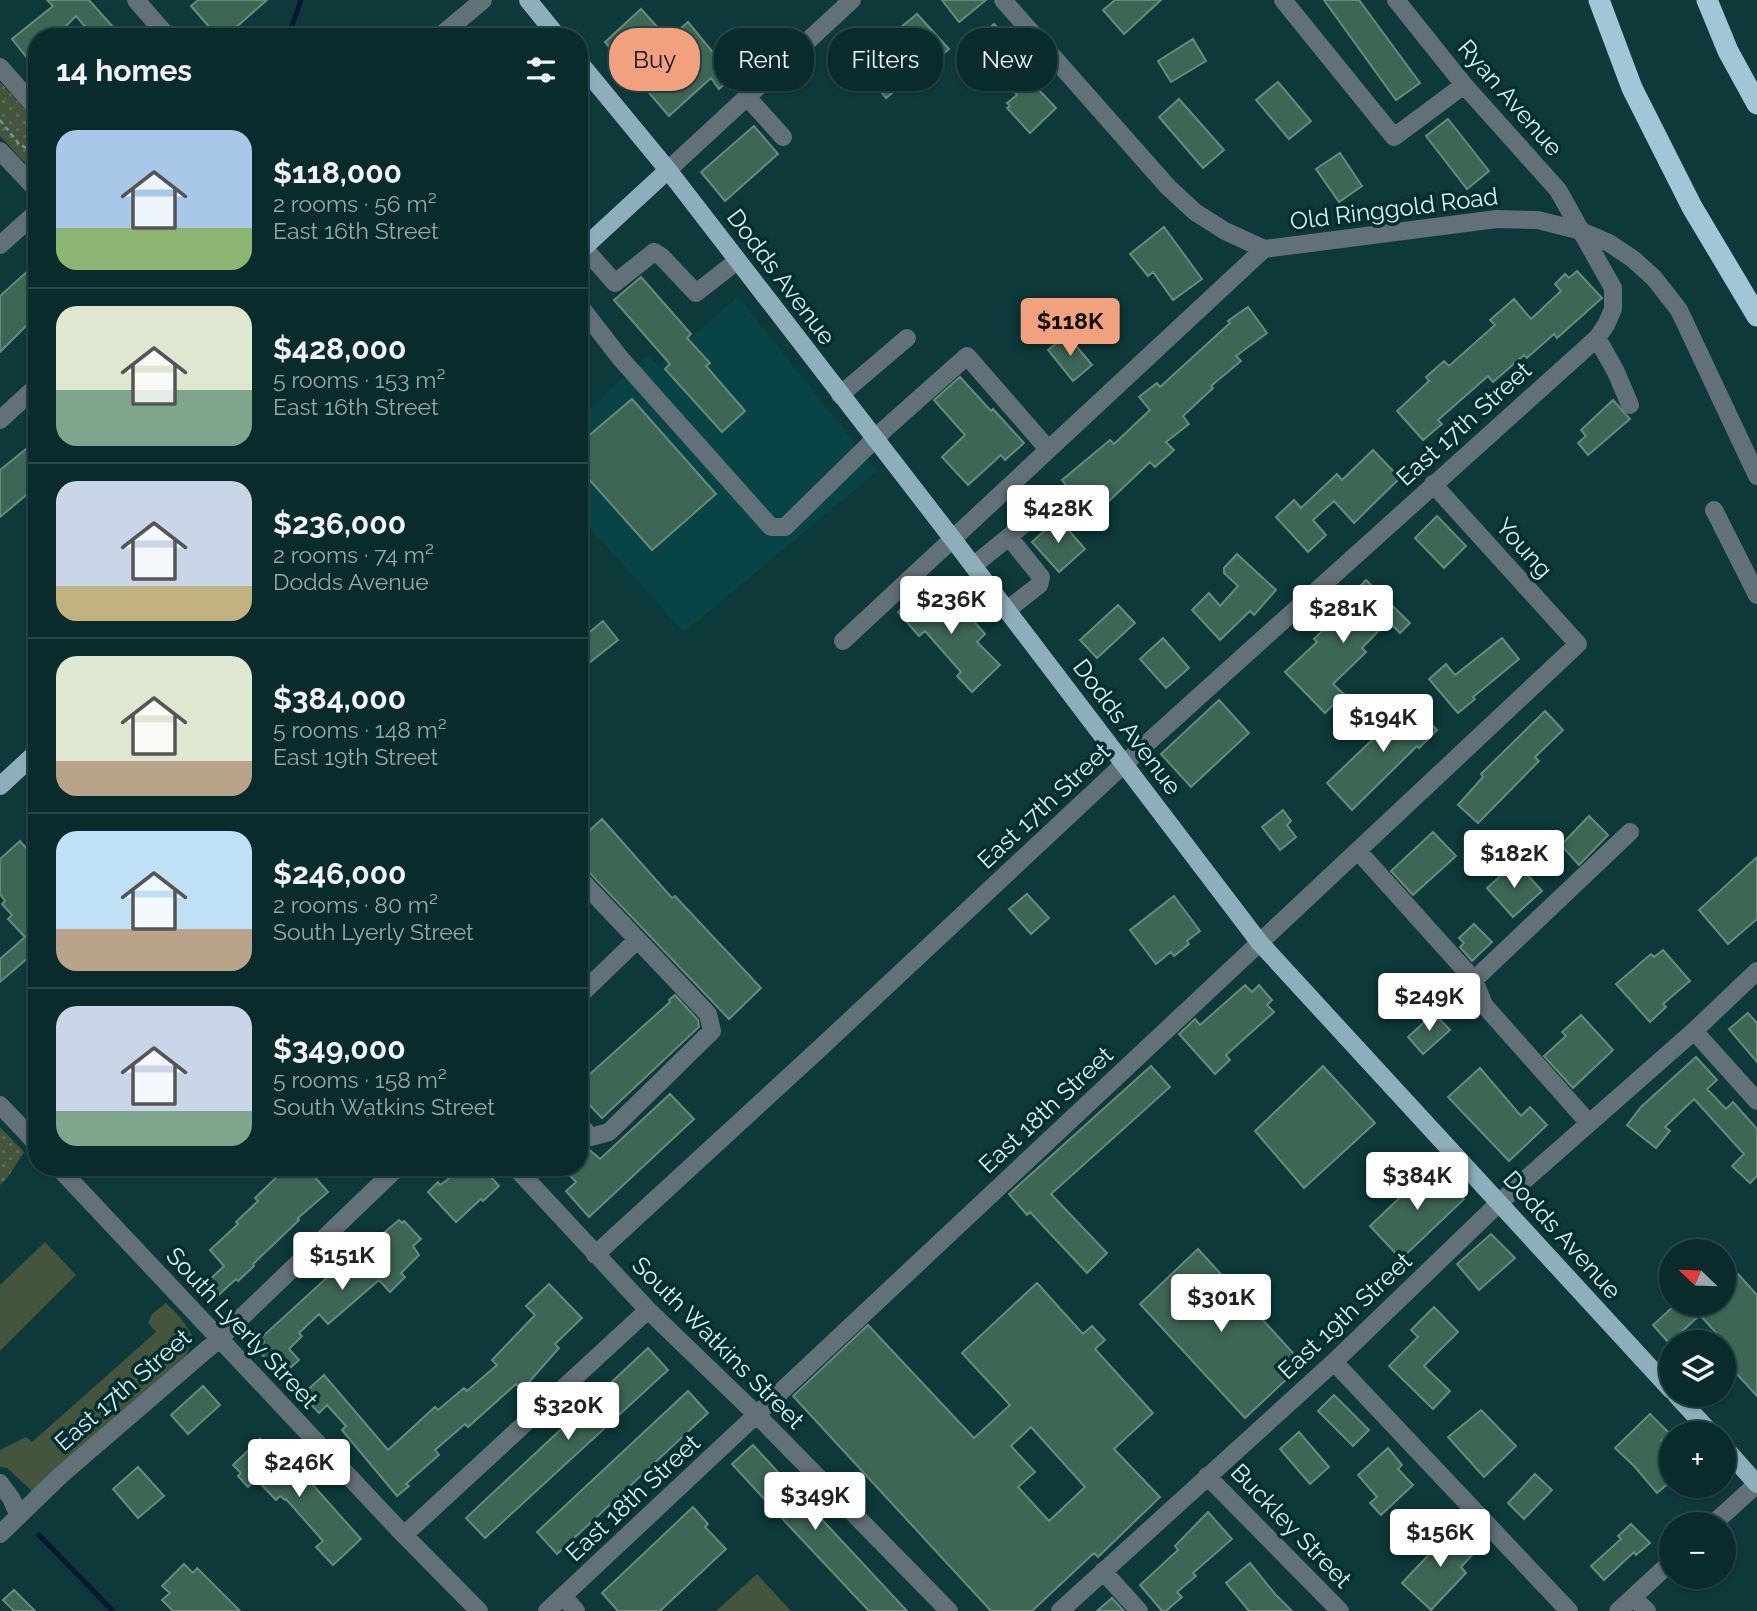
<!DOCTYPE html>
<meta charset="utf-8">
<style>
:root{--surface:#0a2b2c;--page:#133334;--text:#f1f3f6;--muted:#99a7a9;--line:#2a4748;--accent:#f2a17e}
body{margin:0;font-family:Raleway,sans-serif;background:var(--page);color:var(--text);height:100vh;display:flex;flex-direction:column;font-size:26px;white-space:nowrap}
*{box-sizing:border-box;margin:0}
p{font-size:23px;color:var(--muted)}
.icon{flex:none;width:38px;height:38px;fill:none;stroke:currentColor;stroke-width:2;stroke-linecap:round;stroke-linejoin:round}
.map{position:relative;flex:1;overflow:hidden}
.sheet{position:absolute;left:28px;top:28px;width:560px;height:1148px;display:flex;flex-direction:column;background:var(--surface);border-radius:28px;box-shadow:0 2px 5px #0004,0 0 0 2px var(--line)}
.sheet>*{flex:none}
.hud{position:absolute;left:609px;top:28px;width:665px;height:63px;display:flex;gap:14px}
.needle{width:46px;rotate:293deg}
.buttons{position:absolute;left:1659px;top:1239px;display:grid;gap:14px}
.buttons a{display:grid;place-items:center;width:77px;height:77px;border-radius:50%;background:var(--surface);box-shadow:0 2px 5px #0004,0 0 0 2px var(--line);font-size:35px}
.price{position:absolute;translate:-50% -60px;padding:0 16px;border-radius:7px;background:#fff;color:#222;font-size:23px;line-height:46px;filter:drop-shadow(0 2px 4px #0008)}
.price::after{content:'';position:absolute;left:50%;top:42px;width:21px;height:16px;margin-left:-10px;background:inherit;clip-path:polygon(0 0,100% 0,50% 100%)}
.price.selected{background:var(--accent);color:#111}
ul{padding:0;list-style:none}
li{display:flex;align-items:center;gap:21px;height:175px;padding:0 28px}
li+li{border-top:2px solid var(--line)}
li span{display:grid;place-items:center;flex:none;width:196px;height:140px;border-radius:21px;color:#555}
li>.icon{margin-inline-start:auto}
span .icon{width:84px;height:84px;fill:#fffc;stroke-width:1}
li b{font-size:30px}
h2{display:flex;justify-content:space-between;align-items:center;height:84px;padding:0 28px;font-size:30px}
.chip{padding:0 24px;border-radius:28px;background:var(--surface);box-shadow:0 2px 5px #0004,0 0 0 2px var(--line);font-size:24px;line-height:63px}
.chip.selected{background:var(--accent);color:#111}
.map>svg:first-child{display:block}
.built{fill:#084445}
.grass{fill:#44543d}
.park{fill:url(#park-dots)}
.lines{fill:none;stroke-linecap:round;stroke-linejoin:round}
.stream{stroke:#081832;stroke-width:5}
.building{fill:#3d6655;stroke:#678a7b;stroke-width:2;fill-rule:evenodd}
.path{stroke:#719393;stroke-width:2.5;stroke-dasharray:5 3.5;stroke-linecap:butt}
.minor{stroke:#627077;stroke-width:18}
.major{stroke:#8faebc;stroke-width:18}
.highway{stroke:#a1c6d7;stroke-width:21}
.labels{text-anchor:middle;stroke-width:7;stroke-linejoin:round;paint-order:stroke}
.street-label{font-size:24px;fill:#daf0f0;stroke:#012f30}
</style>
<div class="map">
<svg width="1757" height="1611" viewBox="0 0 1757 1611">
<defs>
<pattern id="park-dots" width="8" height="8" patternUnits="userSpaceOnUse" patternTransform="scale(1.75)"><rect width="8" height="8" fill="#44543d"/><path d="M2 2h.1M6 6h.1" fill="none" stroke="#5e6d59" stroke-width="1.8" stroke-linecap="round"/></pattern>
</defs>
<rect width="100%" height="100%" fill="#0d393a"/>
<path class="built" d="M738,297l139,174 -193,161 -105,-116v-97l69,-64 11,11z"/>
<path class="grass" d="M45,1242l31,33 -76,76v-66z
M166,1303l14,14 12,18 -5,19 -153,139 -27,-25 -7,-1v-17l26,-13 6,5 124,-110 -8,-9 4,-9z
M757,1574l34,37h-75z"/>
<path class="park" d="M0,82l37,41v53l-37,-40z
M0,1127l24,25 -16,25 -8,8z"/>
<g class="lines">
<path class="stream" d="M288,37l13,-37
M39,1535l74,76"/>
</g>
<path class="building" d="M47,0h42l33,37h-28l-18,-21 -21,21h-18v15l-9,7 -16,-20 41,-33z
M198,0h69l-42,37h-7l-27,-31z
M942,0h44l-27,22z
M1115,0h46l-37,34 -21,-24z
M1324,0h35l61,83 -24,17z
M641,9l27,30 20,-17 45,55 -14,12 -8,-11 -42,38 -64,-74z
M917,14l32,35 -23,20 -2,-2 -38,31 -28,-35z
M994,24l16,16 -3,4 21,22 -6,6 34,36 -26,25 -23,-25 3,-2 -3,-3 10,-8 -42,-53z
M1193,39l13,22 -35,21 -13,-21z
M1278,82l33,39 -22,18 -33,-39z
M1179,99l45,51 -21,18 -44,-51z
M1448,119l41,52 -22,18 -41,-53z
M754,126l24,28 -53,47 -24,-29z
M1340,153l22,33 -23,16 -23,-33z
M1164,227l38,52 -29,21 -20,-28 -5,4 -18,-22z
M29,270l8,8v37l-37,37v-56z
M1577,271l25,27 -45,40 -3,-4 -27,24 -3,-3 -31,27 -5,-6 -50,44 4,4 -19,16 -26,-29 32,-30 -3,-4 18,-16 5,5 46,-41 -5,-5 24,-21 17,20 30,-28 -6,-7 10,-10 4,4z
M641,277l50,57 -4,4 23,25 -4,3 39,45 -23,21 -57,-63 5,-5 -56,-64z
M1248,307l19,26 -31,23 5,5 -30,25 2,2 -30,28 6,8 -23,18 8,8 -19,17 -5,-5 -42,40 -19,14 -27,-36 48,-40 4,4 36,-34 -11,-13 18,-14 3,4 70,-64 -2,-2z
M1067,335l25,30 -19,16 -25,-31z
M960,377l31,34 2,-2 31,34 -19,17 -4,-5 -33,30 -26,-28 23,-22 -31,-35z
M632,399l84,95 -64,56 -73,-82v-24z
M1613,400l17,19 -42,36 -10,-12 8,-7 -5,-6z
M37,440v46l-37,31v-47z
M1373,450l27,28 -46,45 -20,-22 -21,19 13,15 -18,17 -32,-35 18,-17 7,8 36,-34 5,6z
M1437,516l29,30 -22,22 -29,-30z
M1058,518l27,31 -26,23 -27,-30z
M1237,554l39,36 -22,25 -4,-4 -30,29 -28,-30 17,-17 11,13 18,-20 -14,-13v-5z
M1366,580l44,43 -10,10 -12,-12 -26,27 4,4 -33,32 11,10 -19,19 -40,-41 32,-30 -3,-3 37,-36 -3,-4z
M930,584l28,32 7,-5 20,23 -8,8 23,23 -28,27 -15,-16 4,-4 -36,-41 -6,5 -21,-24z
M1118,605l17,18 -38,35 -17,-18z
M603,621l15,19 -39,31v-30z
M1163,638l26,30 -23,20 -26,-29z
M1502,638l17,21 -46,38 2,2 -17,14 -29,-34 17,-15 9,11z
M1405,696l32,34 -18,18 -2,-2 -65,64 -25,-27 66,-63 -6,-6z
M1219,700l30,33 -58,54 -30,-33z
M1545,711l18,19 -28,27 4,4 -61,62 -20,-18 25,-28 -2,-3z
M1283,810l8,11 -4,4 9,12 -16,13 -18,-23z
M1589,816l19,19 -29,30 -18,-20z
M602,819l70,79 3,-2 86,92 -32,31 -142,-149 -8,-3v-27z
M1433,832l23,24 -43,39 -22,-24z
M20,841l17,20v89l-37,32v-23l25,-22 -17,-18 4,-4 -10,-11 3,-3 -5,-7v-35z
M1757,857v62l-29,25 -29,-34z
M1516,862l26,29 -29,26 -26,-29z
M1027,894l22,24 -18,16 -22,-25z
M1174,896l26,35 -13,10 2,3 -15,12 -3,-4 -15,12 -26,-34z
M1474,924l18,18 -20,19 -12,-14 4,-4 -5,-5z
M1663,950l27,31 -27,23 3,3 -16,15 -34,-38 35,-30 3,3z
M1245,985l7,7 7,-7 13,15 -5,5 7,7 -48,43 4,5 -15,14 -36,-40 16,-15 5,6z
M675,995l23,25 1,7 -97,91 -23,-24v-10l91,-82 -1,-2z
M1434,1013l16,17 -27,24 -15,-17z
M1748,1013l9,10v39l-28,-33z
M1581,1015l32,35 -40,38 -29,-32 22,-20 -4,-4z
M1696,1057l21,23 -10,9 19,20 7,-7 24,27v47l-7,7 -18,-17 12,-12 -50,-55 -29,28 5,4 -14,17 -29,-23 14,-18z
M1151,1066l19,21 -119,107 56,59 -20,20 -57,-61 -3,3 -18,-21z
M1323,1066l52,57 -71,65 -49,-57z
M1480,1068l41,48 9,-9 17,18 -38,36 -61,-64z
M670,1094l24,25 -105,98 -23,-26 10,-9 -14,-15h17v-26l21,18z
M1433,1166l31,33 -63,60 -31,-33z
M275,1167h31l22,25 -30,26 1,2 -46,44 1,2 -16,15 -2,-2 -23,21 -12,-12 23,-22 -14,-16 28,-26 -2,-2 22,-21 -3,-3 25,-24z
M461,1167h21l17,19 -16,15 -2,-2 -25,23 -28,-30 10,-10 2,3 7,-5z
M399,1220l3,3 2,-2 17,18 -8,7 6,9 -18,18 4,4 -15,15 -11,-12 -51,44 -9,-10 -20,19 3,3 -13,13 10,11 -18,16 -24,-27 7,-7 -3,-4 84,-77 6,6 31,-29 -2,-2z
M1491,1234l24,24 -36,32 -22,-26z
M1198,1249l105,115 -58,54 -105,-114z
M1724,1265l11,12 3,-3 19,21v101l-33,-36v-18h-9l4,-6 -19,-21 -31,28 -16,-18 23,-21h48z
M1037,1283l46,51 9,-8 13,14 -10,9 58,64 -39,36 46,48 -62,60 -4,-4 -62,58h-41l-198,-215 75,-71 106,113 36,-33 -48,-52zM1031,1427l54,60 -36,34 -31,-34 17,-15 -24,-26z
M549,1284l33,34 -27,26 4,4 -37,42 -6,-6 -48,43 -3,-3 -30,26 4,5 -33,29 3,2 -12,10 -55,-66 4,-4 -19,-21 -8,8 -17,-18 22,-20 64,75 47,-43 3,3 26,-22 3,3 30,-26 -5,-5 43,-45 -9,-9z
M1434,1307l24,25 -34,34 26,25 -17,18 -44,-43 29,-29 -7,-7z
M648,1348l20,22 -183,168 -19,-20z
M203,1386l17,19 -32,29 -17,-19z
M688,1391l20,22 -151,141 -20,-22z
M1334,1395l35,35 -16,16 -35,-35z
M1481,1410l35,36 -32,31 -36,-40z
M1650,1414l19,19 -8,8 10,12v28l-14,12 -22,-26 -20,-19z
M1299,1432l30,35 -19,17 -30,-35z
M260,1439l26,27 7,5 4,-4 64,72 -28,26 -17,-18 7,-6 -37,-42 -1,1 -5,-4 -4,4 -20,-21 -8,8 -10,-11 3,-3 -8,-8z
M753,1445l74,80 80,86h-38l-78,-83 -59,-64z
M1388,1448l14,17 -4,4 15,16 -32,30 -11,-12 7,-6 -19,-22z
M138,1467l26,29 -26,22 -25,-29z
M1535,1474l17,16 -28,29 -16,-16z
M693,1507l15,17 -3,3 21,22 -66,62h-42l-16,-18z
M1208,1512l24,27 -39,34 3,3 -19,16 5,5 -16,14h-4l-22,-26 38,-35 -3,-4z
M1631,1524l19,19 -14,12 -2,-3 -30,28 -13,-14 30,-27 -3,-3z
M1449,1527l26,25 -14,15 5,6 -35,37 -29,-27 36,-38 -3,-3z
M1250,1563l25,31 17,17h-43l-23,-28z
M184,1564l9,9 4,-5 43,43h-67l-11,-11 8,-7 -8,-7z
M14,1590l21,21h-21l-11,-11z
M1112,1598l12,13h-27z"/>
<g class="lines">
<path class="path" d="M0,120l19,24 18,10"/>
<path class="minor" d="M136,0l32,37
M1003,0l165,187 27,25 30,19 39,18 233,-30 41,1 43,11 28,12 24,16 21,19 25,32 78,166
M1283,0l111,137 70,-52
M439,37l44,-37
M0,67l37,42
M747,97l36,40
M0,151l37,39
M668,170l184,-170
M0,245l37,-33
M584,248l31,35 39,-31 8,5 34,36 41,-32
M579,305l42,54 150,168h14l101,-99 81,-72 81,93
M1597,338l19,34 14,33
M840,395l67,-57
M0,420l37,-34
M1714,510l43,85
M1005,540l33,-28
M973,566l32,-26 8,2 28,35 -2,8 -32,25
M843,641l421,-392
M1358,851l116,129 10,25 104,117
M579,878l129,136 4,17 -103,101 -18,5 -12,-13
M1474,980l156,-148
M579,996l58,-56
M1694,1031l63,70
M0,1105l37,39
M58,1167l346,368 75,76
M515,1167l133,143 109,105 192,196
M595,1255l222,-204 307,-287 473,-426 9,-13 7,-16v-21l-55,-98 -94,-105 -68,-85
M1334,1362l235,249
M1207,1476l133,135
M0,1483l11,15 8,18
M1713,1524l44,-40
M0,1534l61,-59 158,-136 179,-172
M404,1535l244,-225
M1103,1571l36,40
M563,1596l13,15
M1633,1597l14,14
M547,1611l1031,-967 -145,-160
M1060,1611l274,-249 166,-160 194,-171 63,-60
M1618,1611l53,-49"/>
<path class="major" d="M528,0l30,37
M579,62l89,108 284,368 308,405 411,447
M579,252l89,-82
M0,786l37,-34
M1676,1395l35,38
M1724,1447l33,37"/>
<path class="highway" d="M1599,0l33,88 60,119 65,109
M1707,0l21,51 29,53"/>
</g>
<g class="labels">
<g class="street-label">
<text transform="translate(1510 98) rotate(49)" y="8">Ryan Avenue</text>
<text transform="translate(1394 209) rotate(-7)" y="8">Old Ringgold Road</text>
<text transform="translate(781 277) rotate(53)" y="8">Dodds Avenue</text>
<text transform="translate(1464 424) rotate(-42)" y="8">East 17th Street</text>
<text transform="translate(1524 548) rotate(48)" y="8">Young</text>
<text transform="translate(1127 727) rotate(53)" y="8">Dodds Avenue</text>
<text transform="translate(1044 806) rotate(-43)" y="8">East 17th Street</text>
<text transform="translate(1046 1110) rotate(-43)" y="8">East 18th Street</text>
<text transform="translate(1562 1235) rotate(48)" y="8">Dodds Avenue</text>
<text transform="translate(1345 1316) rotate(-43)" y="8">East 19th Street</text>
<text transform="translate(242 1328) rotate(47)" y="8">South Lyerly Street</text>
<text transform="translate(718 1343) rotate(45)" y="8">South Watkins Street</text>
<text transform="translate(123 1390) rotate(-41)" y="8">East 17th Street</text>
<text transform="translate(633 1498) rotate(-43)" y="8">East 18th Street</text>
<text transform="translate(1291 1526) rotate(46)" y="8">Buckley Street</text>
</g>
</g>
</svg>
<div class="buttons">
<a><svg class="needle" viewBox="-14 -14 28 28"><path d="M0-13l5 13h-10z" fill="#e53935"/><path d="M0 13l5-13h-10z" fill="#99a7a9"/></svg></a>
<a><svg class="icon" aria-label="layers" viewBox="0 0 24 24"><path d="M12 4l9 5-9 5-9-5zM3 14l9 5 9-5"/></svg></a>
<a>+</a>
<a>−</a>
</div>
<b class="price selected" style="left:1070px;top:358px">$118K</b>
<b class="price" style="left:1058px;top:545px">$428K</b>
<b class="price" style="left:951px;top:636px">$236K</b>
<b class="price" style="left:1343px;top:645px">$281K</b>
<b class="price" style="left:1383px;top:754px">$194K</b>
<b class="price" style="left:1514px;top:890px">$182K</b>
<b class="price" style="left:1429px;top:1033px">$249K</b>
<b class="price" style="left:1417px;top:1212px">$384K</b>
<b class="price" style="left:342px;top:1292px">$151K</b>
<b class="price" style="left:1221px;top:1334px">$301K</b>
<b class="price" style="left:568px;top:1442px">$320K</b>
<b class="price" style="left:299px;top:1499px">$246K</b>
<b class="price" style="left:815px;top:1532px">$349K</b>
<b class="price" style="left:1440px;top:1569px">$156K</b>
<div class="hud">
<a class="chip selected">Buy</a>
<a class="chip">Rent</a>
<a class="chip">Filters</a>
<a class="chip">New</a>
</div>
<section class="sheet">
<h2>14 homes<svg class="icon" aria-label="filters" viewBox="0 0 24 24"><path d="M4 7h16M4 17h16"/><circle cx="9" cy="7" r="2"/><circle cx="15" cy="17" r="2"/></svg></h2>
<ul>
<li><span style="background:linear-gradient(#a9c7e8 70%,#8fb573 0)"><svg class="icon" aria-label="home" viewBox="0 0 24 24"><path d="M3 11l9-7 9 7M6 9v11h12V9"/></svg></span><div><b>$118,000</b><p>2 rooms · 56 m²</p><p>East 16th Street</p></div></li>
<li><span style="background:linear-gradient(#dfe7d0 60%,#7fa58c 0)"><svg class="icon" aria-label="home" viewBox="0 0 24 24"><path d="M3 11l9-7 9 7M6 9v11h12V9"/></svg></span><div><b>$428,000</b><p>5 rooms · 153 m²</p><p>East 16th Street</p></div></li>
<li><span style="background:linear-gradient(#c9d6e8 75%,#c2b280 0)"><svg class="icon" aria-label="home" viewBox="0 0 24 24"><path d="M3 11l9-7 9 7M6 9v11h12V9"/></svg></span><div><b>$236,000</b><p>2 rooms · 74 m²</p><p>Dodds Avenue</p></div></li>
<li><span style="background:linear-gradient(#dfe7d0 75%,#b9a48a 0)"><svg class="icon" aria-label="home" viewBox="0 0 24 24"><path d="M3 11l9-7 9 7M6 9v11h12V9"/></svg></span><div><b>$384,000</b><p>5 rooms · 148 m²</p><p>East 19th Street</p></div></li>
<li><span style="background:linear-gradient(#bfe0f5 70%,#b9a48a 0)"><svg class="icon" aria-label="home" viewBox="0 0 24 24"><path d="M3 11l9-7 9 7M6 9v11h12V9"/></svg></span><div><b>$246,000</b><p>2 rooms · 80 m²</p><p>South Lyerly Street</p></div></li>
<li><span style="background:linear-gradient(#c9d6e8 75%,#7fa58c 0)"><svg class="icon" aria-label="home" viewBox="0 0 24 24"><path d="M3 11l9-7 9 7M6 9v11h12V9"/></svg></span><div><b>$349,000</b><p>5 rooms · 158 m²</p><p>South Watkins Street</p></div></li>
</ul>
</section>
</div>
